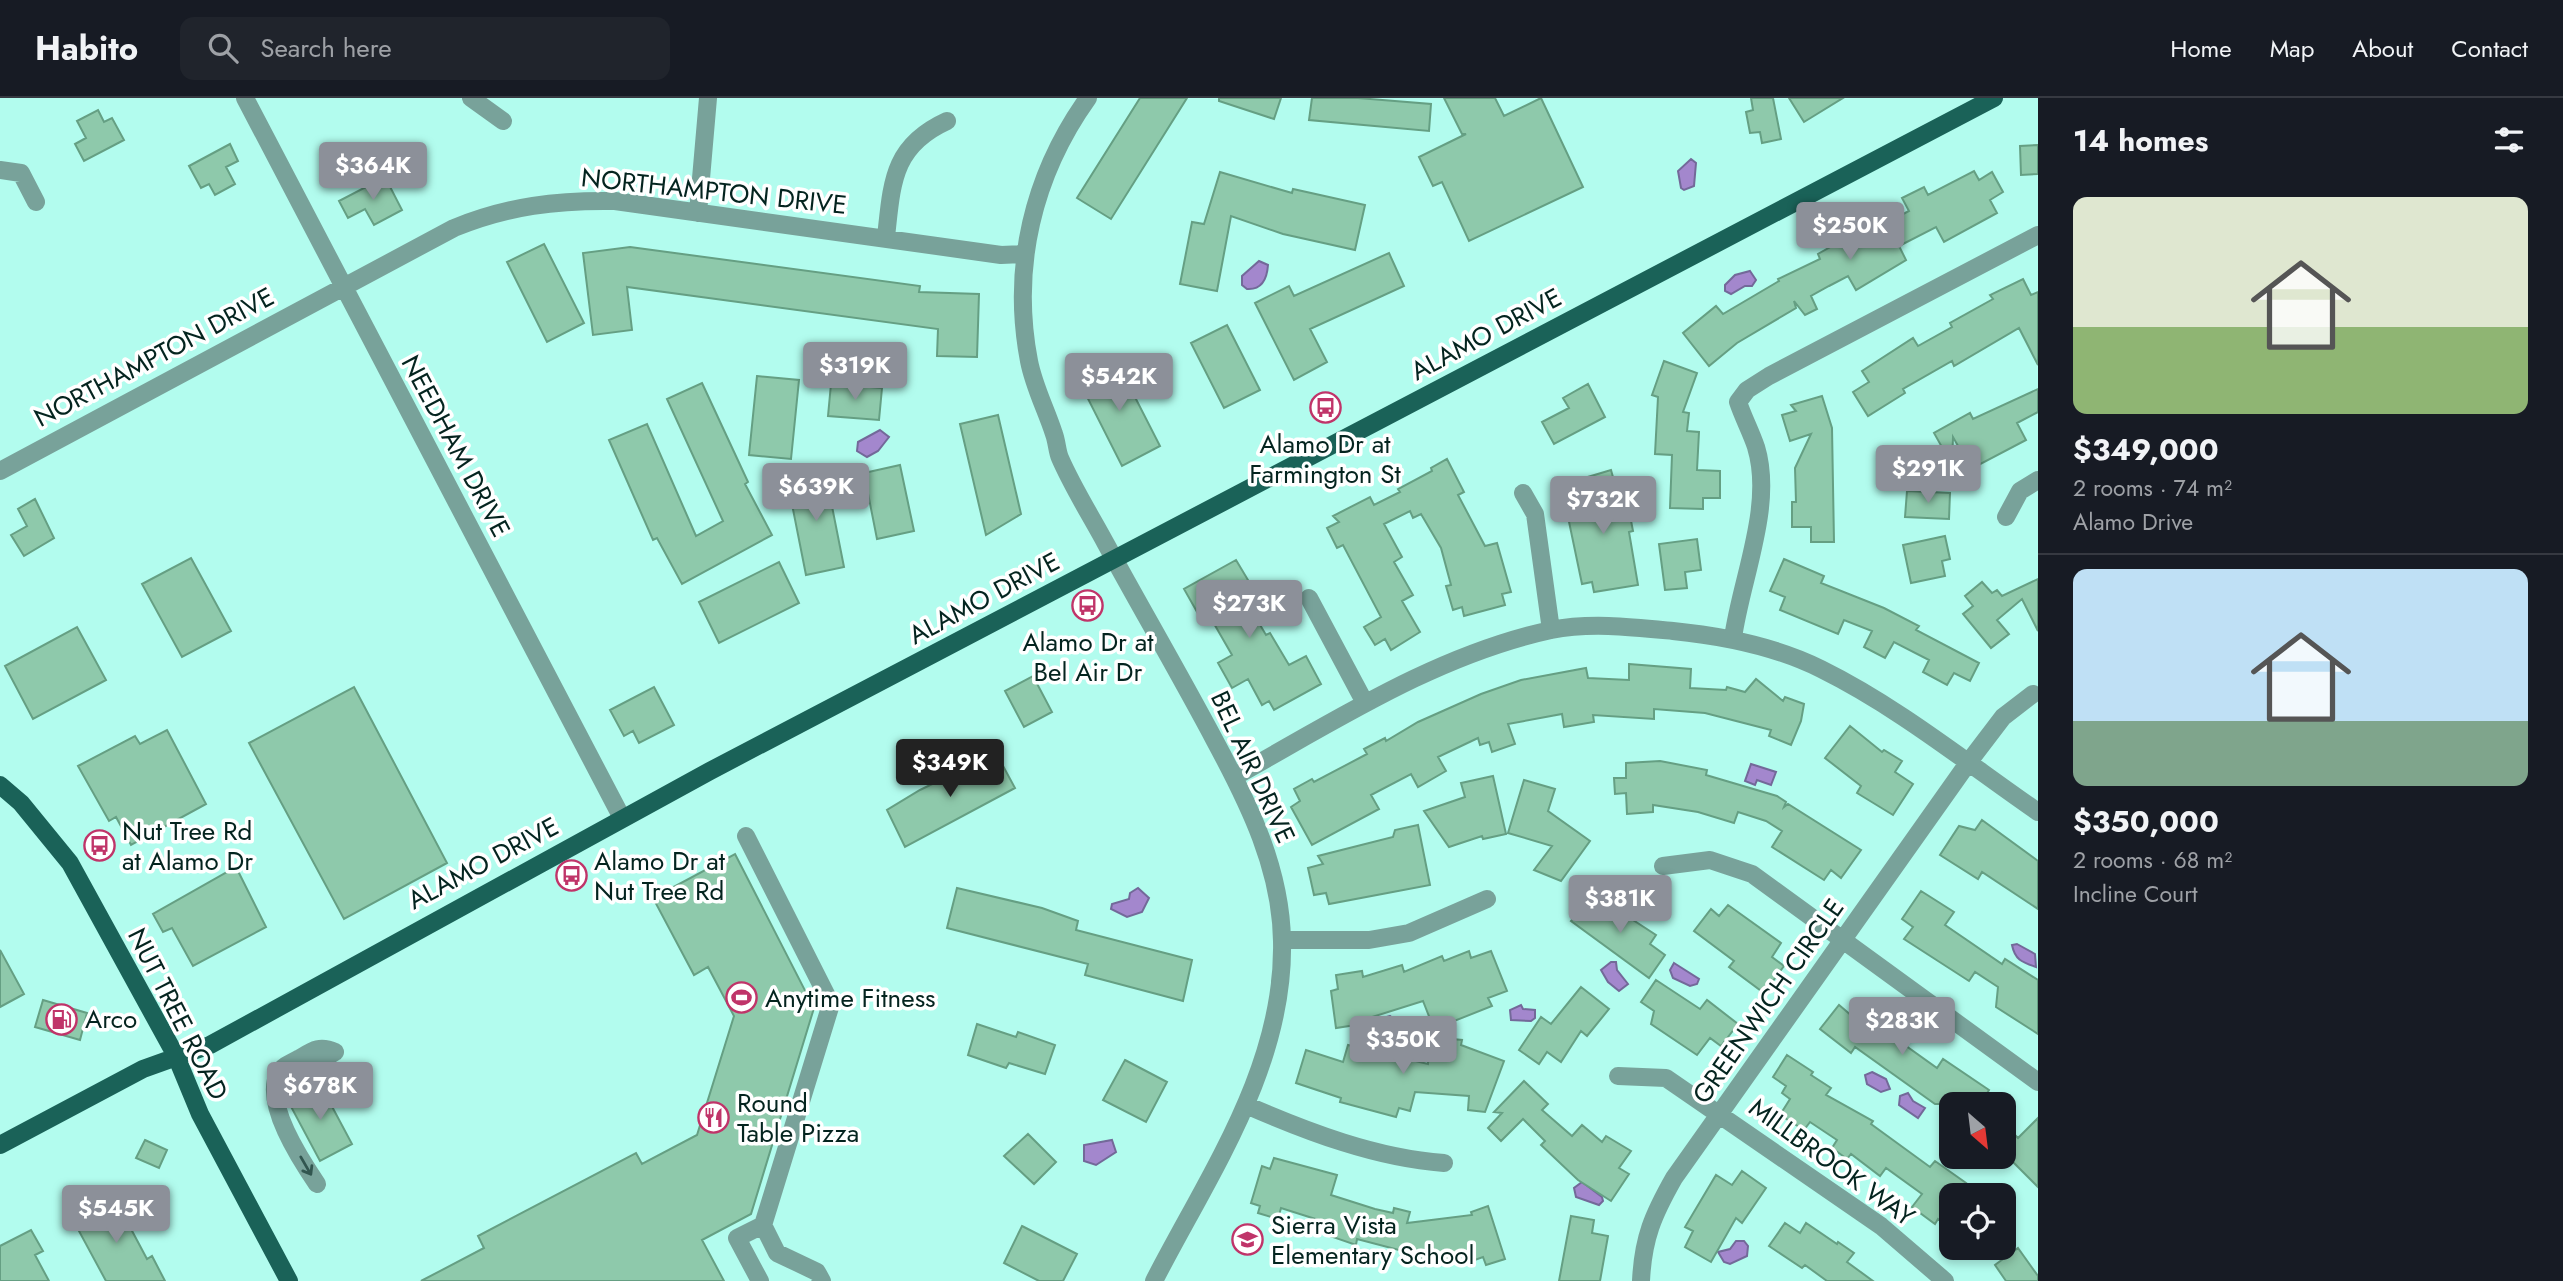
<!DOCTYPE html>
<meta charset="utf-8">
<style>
:root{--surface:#171b24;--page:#20242c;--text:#f1f3f6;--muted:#9ea1a6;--line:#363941;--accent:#8c9099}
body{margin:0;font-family:Jost,sans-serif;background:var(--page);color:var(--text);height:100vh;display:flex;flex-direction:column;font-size:26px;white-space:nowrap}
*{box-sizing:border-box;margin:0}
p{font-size:23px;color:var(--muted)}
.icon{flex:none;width:38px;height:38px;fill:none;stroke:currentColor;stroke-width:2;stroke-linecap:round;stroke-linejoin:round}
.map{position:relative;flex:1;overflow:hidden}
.panel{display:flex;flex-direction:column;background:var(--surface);width:525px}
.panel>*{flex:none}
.needle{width:46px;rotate:152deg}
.controls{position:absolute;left:1939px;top:994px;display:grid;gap:14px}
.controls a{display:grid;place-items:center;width:77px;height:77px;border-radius:14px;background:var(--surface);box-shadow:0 4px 10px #0003;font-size:35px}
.price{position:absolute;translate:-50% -60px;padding:0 16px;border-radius:7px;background:var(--accent);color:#fff;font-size:23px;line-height:46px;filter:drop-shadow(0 2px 4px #0008)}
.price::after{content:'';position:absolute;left:50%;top:42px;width:21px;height:16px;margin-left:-10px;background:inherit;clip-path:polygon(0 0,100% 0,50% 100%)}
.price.on{background:#222;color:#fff}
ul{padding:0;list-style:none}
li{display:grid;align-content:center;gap:14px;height:371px;padding:0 35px}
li+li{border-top:2px solid var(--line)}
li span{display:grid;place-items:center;height:217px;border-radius:14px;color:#555}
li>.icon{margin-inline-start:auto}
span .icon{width:126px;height:126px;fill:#fffc;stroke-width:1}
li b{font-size:30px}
h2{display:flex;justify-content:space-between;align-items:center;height:84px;padding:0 35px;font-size:30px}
header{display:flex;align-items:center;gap:42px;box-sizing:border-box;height:98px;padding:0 35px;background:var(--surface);border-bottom:2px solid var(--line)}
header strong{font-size:33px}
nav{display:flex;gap:38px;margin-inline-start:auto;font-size:24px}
.search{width:490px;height:63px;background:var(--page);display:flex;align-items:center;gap:18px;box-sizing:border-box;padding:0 24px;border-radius:14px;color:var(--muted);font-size:26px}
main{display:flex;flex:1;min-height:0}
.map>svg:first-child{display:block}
.water{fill:#a387cd;stroke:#736999;stroke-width:2}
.building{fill:#8ec9ab;stroke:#659f83;stroke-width:2}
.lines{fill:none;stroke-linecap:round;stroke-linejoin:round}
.minor{stroke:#78a29a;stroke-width:18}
.major{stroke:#1a6258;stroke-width:18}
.oneway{stroke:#325650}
.labels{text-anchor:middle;stroke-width:7;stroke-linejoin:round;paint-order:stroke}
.street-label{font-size:26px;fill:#04241f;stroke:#fff}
.poi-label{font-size:26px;fill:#04241f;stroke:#fff;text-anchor:start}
</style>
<header>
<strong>Habito</strong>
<div class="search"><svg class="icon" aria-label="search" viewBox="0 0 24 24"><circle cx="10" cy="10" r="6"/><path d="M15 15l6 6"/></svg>Search here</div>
<nav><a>Home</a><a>Map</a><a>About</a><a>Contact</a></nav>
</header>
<main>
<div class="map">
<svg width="2038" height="1183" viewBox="0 0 2038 1183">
<rect width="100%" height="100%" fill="#b2fcee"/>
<path class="water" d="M1691,61l5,4 -2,23 -10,4 -3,-2 -3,-17z
M1259,163l9,4c-1,14 -6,25 -21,24l-5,-4v-9z
M1750,173l6,9 -4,6h-7l-14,8 -6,-3v-6l10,-10z
M880,332l9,7 -11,14 -11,6 -10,-6 1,-9z
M1751,666l25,8 -5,13 -14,-5 -2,5 -10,-4z
M1138,790l11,10 -7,14 -15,5 -16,-8 1,-5 17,-5 1,-6z
M2017,846l18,10 1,13c-14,-5 -21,-7 -24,-22z
M1611,864h5l1,8 11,14 -9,7 -11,-9 -7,-12z
M1674,865l25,16 -2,5 -7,2 -17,-8 -3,-8z
M1521,907l2,4 12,1v8l-4,3 -20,-1 -1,-10z
M1390,918l12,8 -1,6 -22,1 -5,-2 1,-9z
M1872,974l14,7 4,10 -9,3 -14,-8 -2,-9z
M1908,995l5,8 12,7 -7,10 -19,-13 1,-9z
M1112,1042l4,12 -20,13 -12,-4v-16z
M1582,1084l20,15 1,4 -4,4 -23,-8 -2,-9z
M1736,1143h8l4,5 -1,10 -17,8 -6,-2 -6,-10 12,-3z"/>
<path class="building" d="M1140,0h47l-76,121 -34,-21z
M1219,0h62l-7,21 -55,-18z
M1312,0h46l73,6 -2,27 -120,-11z
M1444,0h51l9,18 37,-18 42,89 -114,54 -27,-59 -9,4 -14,-29 47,-23h-4z
M1751,0h22l8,41 -19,4 -2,-11 -10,1 -4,-21 7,-2z
M1789,0h54l-39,24z
M98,12l6,12 8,-4 12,22 -40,21 -9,-17 11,-6 -9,-17z
M230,46l8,17 -12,6 9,17 -20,11 -6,-11 -8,4 -12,-22z
M2038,47v29l-17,1 -1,-29z
M1974,73l5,9 13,-8 11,20 -13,8 7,13 -53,29 -8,-15 -37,19 7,14 -50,30 -8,-14 -19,10 -18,10 6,13 -12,6 -11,-14 2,7 -59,35 -28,23 -26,-33 33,-27 7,8 56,-33 -1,-2 42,-20 -2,-5 32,-18 3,4 56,-29 -7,-13 22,-11 4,8z
M1220,74l72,21 1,-4 72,16 -10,45 -72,-16 -52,-18 -14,75 -37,-7 12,-62 12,2z
M385,79l17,33 -28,15 -9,-16 -17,9 -9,-17z
M544,146l40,79 -37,19 -40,-80z
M630,149l290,39 -1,6 60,2 -2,63 -40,-1 1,-27 -311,-42 5,43 -39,5 -10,-82z
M1389,155l15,33 -94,43 17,33 -33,18 -39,-77 34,-17 5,10z
M2023,181l8,16 7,-3v73l-19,-37 -65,38 -2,-5 -49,28 2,4 -37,23 -15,-24 16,-10 -7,-11 51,-33 5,8 34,-19 -2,-4 43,-24 -3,-4z
M1227,227l33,65 -36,18 -33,-65z
M1116,262l44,86 -38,20 -44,-87z
M1664,263l33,12 -14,39 6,1 -2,18 12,1 -2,38 23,1v27h-17v11l-33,-1 2,-53 -17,-1 3,-57 -6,-2z
M757,278l42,4 -8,79 -42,-4z
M702,285l46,99 -3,2 27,51 -90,49 -25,-46 -4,2 -44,-100 38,-16 49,112 27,-15 -56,-122z
M831,286l51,4 -3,32 -51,-4z
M1588,286l17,33 -51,27 -12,-22 27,-14 -6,-10z
M2038,291v23l-21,11 9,17 -55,29 -18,-32 -1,28 -18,-32 36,-20 3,6z
M1822,298l10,32 2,114h-23v-15h-19v-25h4l-1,-34 16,-34 -21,7 -8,-26 14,-4 -5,-6z
M998,317l23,99 -35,21 -26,-111z
M1447,361l17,33 -6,3 27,51 12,-3 14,49 -9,2 3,11 -41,11 -2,-9 -9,3 -7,-24 5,-1 -10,-37 -20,-34 -8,4 -3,-7 -26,13 18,33 -8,5 19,33 -11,6 18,31 -29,18 -6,-11 -10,6 -11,-18 17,-10 -38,-72 -6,3 -10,-20 12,-6 -6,-6 37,-19 4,8 26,-13 -2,-3 34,-18 -1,-3z
M900,367l14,66 -37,8 -13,-66z
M1611,372l10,36 7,-1 5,26 -4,1 9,53 -44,7 -2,-10 -10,2 -14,-67 14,-3 -6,-21 9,-2 -4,-12z
M825,373l19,96 -38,8 -19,-96z
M1907,393l43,2 -1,26 -44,-2z
M35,401l19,39 -30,18 -13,-21 16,-9 -9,-17z
M1945,438l5,23 -8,2 3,15 -34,7 -8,-38z
M1697,441l4,31 -16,2 2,16 -22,2 -6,-46z
M191,460l40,73 -49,26 -40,-73z
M1784,461l40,17 -3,7 63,25 35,18 -3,4 63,33 -9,18 -16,-8 -7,12 -24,-13 6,-12 -35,-18 -9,16 -21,-11 8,-16 -28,-11 -6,14 -58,-24 5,-13 -15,-6z
M1236,462l18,30 -11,6 23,39 4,-2 19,32 17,-9 15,28 -47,26 -5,-9 -7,4 -14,-26 -16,9 -14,-25 14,-8 -23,-40 -8,4 -17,-30z
M779,464l20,41 -80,40 -20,-41z
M2038,481v52l-16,-32 -25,21 12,14 -18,14 -28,-34 10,-8 -8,-10 17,-14 10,11 5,-3 5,6z
M77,529l29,53 -73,39 -28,-53z
M1629,566l62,5 -1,19 36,2 1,-3 18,5 11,-13 27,22 2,-4 19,7 -3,17 -10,24 -22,-9 2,-6 -66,-17 -51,-4v10l-61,-4 1,7 -30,5 -2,-13 -54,10 7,20 -23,8 -3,-10 -9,3 -2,-7 -40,19 8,14 -28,16 -7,-13 -40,21 8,14 -67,36 -21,-38 9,-6 -6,-12 18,-10 2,3 53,-28 -3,-5 21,-11 1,3 32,-19 63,-28 40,-14 65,-12 2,10 41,2z
M1033,578l19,36 -28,15 -19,-36z
M354,589l93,176 -103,56 -95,-176z
M654,589l20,38 -35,18 -6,-12 -9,5 -14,-26z
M1850,628l32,26 2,-2 18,11 -7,11 18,12 -20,31 -36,-22 4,-7 -36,-28z
M167,632l39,74 -75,41 -15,-28 -7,4 -31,-55 57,-30 5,8z
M996,655l19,35 -110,59 -18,-37 33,-20z
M1660,663l47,9 -1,5 71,21 9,6 -2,5 4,-3 73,46 -20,28 -10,-8 -7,10 -52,-33 10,-16 -16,-10 -28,-9 -4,11 -36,-11 -45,-7v7l-26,2 -1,-21 -11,1 -1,-16h12v-15z
M1493,678l13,58 -23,5 -1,-3 -33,11 -25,-36 41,-14 -4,-14z
M1524,682l31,9 -7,22 42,30 -29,40 -27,-11 18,-24 -44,-13z
M1982,722l56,41v48l-56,-37 -4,7 -38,-24 19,-29 16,4z
M1418,727l12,60 -101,19 -3,-11 -12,2 -6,-27 15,-4 -5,-8 75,-19 2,-7z
M735,756l79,154 -63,206 -49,26 22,41h-303l63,-33 -6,-12 158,-83 6,11 55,-29 37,-119 -26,-49 -14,8 -41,-77z
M236,769l30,60 -73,39 -21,-38 -9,4 -10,-18z
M957,790l85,20 36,13 -2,9 116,30 -9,41 -98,-26 3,-11 -141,-36z
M1921,793l33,21 -9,13 57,39 3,-5 33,21v54l-42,-27 2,-20 -23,-15 -6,9 -65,-42 9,-12 -11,-8z
M1589,801l42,13 -4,4 29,19 -6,9 15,11 -16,23 -78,-57z
M1728,807l53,38 -9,14 12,9 -20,27 -35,-26 5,-6 -40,-30 17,-22 8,7z
M0,852l24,44 -24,13z
M1469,853l2,7 20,-7 16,40 -19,7 4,8 -58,23 -11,-28 -54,17v5l-33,5 -5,-37 7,-2 -2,-14 26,-4 1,6 39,-12 2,7 38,-16 2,5z
M1656,882l44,29 7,-9 31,24 -17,22 -11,-8 -13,17 -46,-31 3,-13 -13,-9z
M1581,889l28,22 -22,27 -6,-5 -20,31 -14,-10 -8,12 -20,-14 22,-33 10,7z
M43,902l44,13 -7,27 -45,-13z
M1864,903l46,31 -8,11 35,25 6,-9 46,31 -3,5 13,9h-64l-80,-57 -4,6 -31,-24 19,-24 13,11z
M977,926l39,13 2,-5 37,13 -10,29 -36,-11 -3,5 -38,-13z
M1430,939l32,3 -1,5 43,16 -19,51 -17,-2 1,-14 -54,-4 -5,19 -11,-3 -3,9 -56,-15 1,-4 -45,-15 10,-33 37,12 5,-17 80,19z
M1787,957l26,17 -2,3 20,13 -5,7 47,26 -2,3 59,43 5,-6 31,22 -10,12h-5v34l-13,-10 -3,5 -23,-17 10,-13 -36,-26 -6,8 -29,-22 -4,5 -15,-11 5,-8 -27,-18 -6,8 -24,-15 10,-16 -8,-6 4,-7 -13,-9z
M1125,962l42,22 -21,40 -43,-22z
M1524,983l24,23 -6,6 30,26 10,-11 20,17 4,-6 25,15 -12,17 10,6 -18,27 -33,-21 -37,-35 4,-4 -22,-22 -22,22 -13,-13 14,-15 -8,-1z
M320,986l32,60 -32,17 -32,-60z
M2038,1020v69l-34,-34v-29l14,14z
M1028,1036l28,28 -22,22 -30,-28z
M145,1042l22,10 -8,18 -23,-10z
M1274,1060l63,17 -6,20 44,14 18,4 1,-5 16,4 -3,11 65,-8 -1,-3 17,-6 17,53 -19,6 -3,-8 -11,4 -2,-6 -48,7v-6l-65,-17 -1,6 -32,-11 4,-11 -47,-15 -3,11 -20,-6 2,-7 -9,-3 11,-37 8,3z
M1742,1073l24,17 -24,35 -6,-5 -25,44 -26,-15 8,-16 -8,-4 31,-52 16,10z
M114,1099l33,62 5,-3 13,25h-59l-33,-61z
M1571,1118l23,4 -2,13 16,3 -8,45h-41z
M1785,1125l15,10 6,-10 31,21 1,-2 16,11 -7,9 26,19h-46l-22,-16 -3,3 -33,-22z
M1022,1128l55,28 -14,27h-24l-35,-18z
M31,1132l12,21 -8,4 14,26h-49v-35z
M2018,1150l20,28v5h-32l-11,-16z"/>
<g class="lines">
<path class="minor" d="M245,0l377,720
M471,0l32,23
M1088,0c-55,77 -77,169 -59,263 5,26 17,48 25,73 3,8 3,17 6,24 13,30 31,58 46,86 36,66 74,131 109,197 34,63 66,128 67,200 3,125 -73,233 -128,340
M0,72l21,3 15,29
M698,115l10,-115
M886,139c6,-54 6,-91 61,-116
M0,373l454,-243c54,-22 103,-28 161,-27l386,54 23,-1
M1523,395l12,21 16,116
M2006,419l14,-26 18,-11
M1309,500l56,105
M1733,540c8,-59 41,-132 23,-191 -5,-15 -13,-30 -18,-45l9,-12 22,-14 269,-141
M1234,679c101,-56 202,-122 317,-147 39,-8 82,-3 122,1 50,5 102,15 148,38 77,38 146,94 217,143
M746,738l85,168 -68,221 -26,13 23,43
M1663,768l47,-6 42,14 286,208
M1282,842h87l40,-7 78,-34
M1618,978l48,2 215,148 64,55
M275,992l60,-38
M1246,1007c62,27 130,53 198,58
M317,1086c-17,-25 -53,-80 -39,-110 4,-8 14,-12 22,-16 13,-8 20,-13 35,-6
M763,1127l14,28 40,19 5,9
M1641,1183c2,-43 12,-66 33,-103l294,-415 35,-46 30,-23"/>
<path class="major" d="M0,687l21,18 49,60 106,193 24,58 89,167
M0,1047l143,-76 67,-24 500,-274 1284,-673"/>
</g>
<defs><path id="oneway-shaft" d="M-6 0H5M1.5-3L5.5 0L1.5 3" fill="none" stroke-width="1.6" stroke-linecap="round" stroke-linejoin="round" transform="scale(1.75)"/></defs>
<use class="oneway" href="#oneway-shaft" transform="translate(306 1068) rotate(60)"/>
<defs>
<symbol id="bus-ring" viewBox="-11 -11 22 22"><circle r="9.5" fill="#fff" stroke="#c03469" stroke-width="1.5"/><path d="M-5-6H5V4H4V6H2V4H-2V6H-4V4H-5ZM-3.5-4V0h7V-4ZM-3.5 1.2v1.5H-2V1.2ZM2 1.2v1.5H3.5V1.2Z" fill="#c03469"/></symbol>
<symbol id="stadium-ring" viewBox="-11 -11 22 22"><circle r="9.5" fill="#fff" stroke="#c03469" stroke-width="1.5"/><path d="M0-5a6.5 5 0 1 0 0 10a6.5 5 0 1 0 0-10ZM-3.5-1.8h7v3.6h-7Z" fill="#c03469"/></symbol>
<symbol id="fuel-ring" viewBox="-11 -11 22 22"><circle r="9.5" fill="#fff" stroke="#c03469" stroke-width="1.5"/><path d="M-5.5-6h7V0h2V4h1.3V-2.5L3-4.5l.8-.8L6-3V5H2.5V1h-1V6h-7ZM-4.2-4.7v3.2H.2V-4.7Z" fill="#c03469"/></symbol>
<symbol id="restaurant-ring" viewBox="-11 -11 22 22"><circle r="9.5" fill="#fff" stroke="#c03469" stroke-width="1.5"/><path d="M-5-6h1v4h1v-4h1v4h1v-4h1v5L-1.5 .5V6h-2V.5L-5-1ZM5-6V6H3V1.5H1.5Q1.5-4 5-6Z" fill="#c03469"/></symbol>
<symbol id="school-ring" viewBox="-11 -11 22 22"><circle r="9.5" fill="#fff" stroke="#c03469" stroke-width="1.5"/><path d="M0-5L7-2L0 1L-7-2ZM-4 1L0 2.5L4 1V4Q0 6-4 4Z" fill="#c03469"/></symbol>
</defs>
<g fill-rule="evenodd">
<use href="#bus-ring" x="1308" y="292" width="35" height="35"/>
<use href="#bus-ring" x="1070" y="490" width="35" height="35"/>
<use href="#bus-ring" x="82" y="730" width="35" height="35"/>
<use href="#bus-ring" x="554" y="760" width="35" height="35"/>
<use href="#stadium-ring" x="724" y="882" width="35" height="35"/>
<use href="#fuel-ring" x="44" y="904" width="35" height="35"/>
<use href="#restaurant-ring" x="696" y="1002" width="35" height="35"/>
<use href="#school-ring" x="1230" y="1124" width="35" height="35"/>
</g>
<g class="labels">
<g class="street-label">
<text transform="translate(714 93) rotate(6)" y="9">NORTHAMPTON DRIVE</text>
<text transform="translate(1486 236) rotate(-28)" y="9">ALAMO DRIVE</text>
<text transform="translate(154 259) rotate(-28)" y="9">NORTHAMPTON DRIVE</text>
<text transform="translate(456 348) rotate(62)" y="9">NEEDHAM DRIVE</text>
<text transform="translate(984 500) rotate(-28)" y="9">ALAMO DRIVE</text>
<text transform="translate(1253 669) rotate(65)" y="9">BEL AIR DRIVE</text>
<text transform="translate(483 765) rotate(-28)" y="9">ALAMO DRIVE</text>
<text transform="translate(1768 903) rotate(-55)" y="9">GREENWICH CIRCLE</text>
<text transform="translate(178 916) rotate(63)" y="9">NUT TREE ROAD</text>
<text transform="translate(1832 1064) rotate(36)" y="9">MILLBROOK WAY</text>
</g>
<g class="poi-label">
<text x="1325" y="355" text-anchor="middle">Alamo Dr at<tspan x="1325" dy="30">Farmington St</tspan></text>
<text x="1088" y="553" text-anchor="middle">Alamo Dr at<tspan x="1088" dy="30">Bel Air Dr</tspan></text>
<text x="122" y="742">Nut Tree Rd<tspan x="122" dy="30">at Alamo Dr</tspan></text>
<text x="594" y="772">Alamo Dr at<tspan x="594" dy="30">Nut Tree Rd</tspan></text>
<text x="765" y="909">Anytime Fitness</text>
<text x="85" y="930">Arco</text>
<text x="737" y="1014">Round<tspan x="737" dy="30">Table Pizza</tspan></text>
<text x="1271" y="1136">Sierra Vista<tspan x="1271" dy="30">Elementary School</tspan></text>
</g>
</g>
</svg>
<div class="controls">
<a><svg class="needle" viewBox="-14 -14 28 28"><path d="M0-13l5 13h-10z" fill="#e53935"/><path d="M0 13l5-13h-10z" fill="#9ea1a6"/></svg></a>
<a><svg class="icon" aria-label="locate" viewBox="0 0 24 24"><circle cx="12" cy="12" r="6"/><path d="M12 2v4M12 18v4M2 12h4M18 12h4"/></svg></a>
</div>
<b class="price" style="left:373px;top:104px">$364K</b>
<b class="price" style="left:1850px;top:164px">$250K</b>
<b class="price" style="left:855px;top:304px">$319K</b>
<b class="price" style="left:1119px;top:315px">$542K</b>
<b class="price" style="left:1928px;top:407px">$291K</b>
<b class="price" style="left:816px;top:425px">$639K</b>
<b class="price" style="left:1603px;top:438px">$732K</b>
<b class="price" style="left:1249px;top:542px">$273K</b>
<b class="price on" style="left:950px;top:701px">$349K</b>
<b class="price" style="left:1620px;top:837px">$381K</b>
<b class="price" style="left:1902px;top:959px">$283K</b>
<b class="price" style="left:1403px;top:978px">$350K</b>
<b class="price" style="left:320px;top:1024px">$678K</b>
<b class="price" style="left:116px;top:1147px">$545K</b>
</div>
<section class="panel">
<h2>14 homes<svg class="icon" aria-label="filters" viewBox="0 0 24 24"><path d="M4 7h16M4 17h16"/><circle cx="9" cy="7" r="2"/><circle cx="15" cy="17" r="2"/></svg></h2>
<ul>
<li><span style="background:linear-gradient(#dfe7d0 60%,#8fb573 0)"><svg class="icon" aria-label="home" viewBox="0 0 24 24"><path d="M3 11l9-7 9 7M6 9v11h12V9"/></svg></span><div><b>$349,000</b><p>2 rooms · 74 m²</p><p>Alamo Drive</p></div></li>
<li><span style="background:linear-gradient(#bfe0f5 70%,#7fa58c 0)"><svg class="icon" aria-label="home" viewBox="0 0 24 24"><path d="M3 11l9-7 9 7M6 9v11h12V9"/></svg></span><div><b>$350,000</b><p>2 rooms · 68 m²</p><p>Incline Court</p></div></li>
</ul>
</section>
</main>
